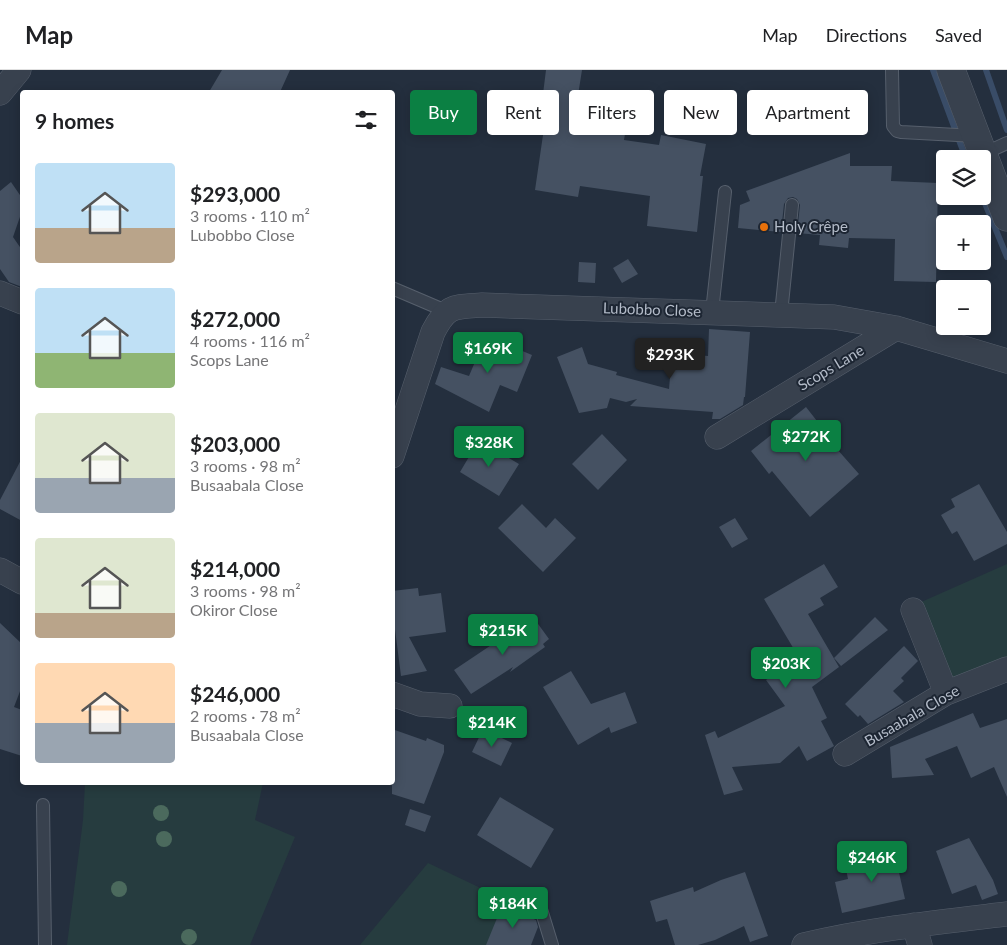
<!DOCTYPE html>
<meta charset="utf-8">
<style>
:root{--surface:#fff;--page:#f6f6f6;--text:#202124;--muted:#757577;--line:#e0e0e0;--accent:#0b8043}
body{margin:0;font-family:Lato,sans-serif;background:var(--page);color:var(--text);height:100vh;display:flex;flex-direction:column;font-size:19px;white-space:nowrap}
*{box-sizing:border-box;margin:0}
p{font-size:16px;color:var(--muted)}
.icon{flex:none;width:28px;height:28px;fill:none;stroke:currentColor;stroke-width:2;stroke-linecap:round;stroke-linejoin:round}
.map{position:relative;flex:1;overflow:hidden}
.side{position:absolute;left:20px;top:20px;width:375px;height:695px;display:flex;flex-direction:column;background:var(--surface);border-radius:5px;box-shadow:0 2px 12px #0003}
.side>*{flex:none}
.hud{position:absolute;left:410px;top:20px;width:475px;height:45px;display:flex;gap:10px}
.buttons{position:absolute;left:936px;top:80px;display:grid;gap:10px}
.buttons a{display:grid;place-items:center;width:55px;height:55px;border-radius:5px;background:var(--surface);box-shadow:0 2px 12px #0003;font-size:25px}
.price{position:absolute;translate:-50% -42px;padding:0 11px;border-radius:5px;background:var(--accent);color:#fff;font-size:16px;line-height:32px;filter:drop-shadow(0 1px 2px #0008)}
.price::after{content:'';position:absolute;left:50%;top:30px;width:15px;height:11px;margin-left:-8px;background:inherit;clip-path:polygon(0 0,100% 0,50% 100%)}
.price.active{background:#222;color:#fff}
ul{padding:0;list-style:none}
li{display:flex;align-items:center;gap:15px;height:125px;padding:0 15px}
li span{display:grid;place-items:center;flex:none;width:140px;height:100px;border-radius:5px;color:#555}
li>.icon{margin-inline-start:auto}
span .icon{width:60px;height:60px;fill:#fffc;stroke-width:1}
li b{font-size:21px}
h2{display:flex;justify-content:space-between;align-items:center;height:60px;padding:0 15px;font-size:21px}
.pill{padding:0 18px;border-radius:5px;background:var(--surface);box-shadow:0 2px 12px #0003;font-size:18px;line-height:45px}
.pill.active{background:var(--accent);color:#fff}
header{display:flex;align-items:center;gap:30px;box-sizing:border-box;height:70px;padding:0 25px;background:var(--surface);border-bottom:1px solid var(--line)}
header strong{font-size:24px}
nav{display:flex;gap:28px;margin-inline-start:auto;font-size:18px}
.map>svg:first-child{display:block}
.green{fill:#263c3f}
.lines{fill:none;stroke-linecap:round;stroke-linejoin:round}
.stream{stroke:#394c67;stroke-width:6}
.building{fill:#455162}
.service-casing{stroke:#565f6c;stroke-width:14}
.minor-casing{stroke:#565f6c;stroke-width:25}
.tertiary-casing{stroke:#565f6c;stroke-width:29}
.service{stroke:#38414e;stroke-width:12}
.minor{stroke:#38414e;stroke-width:24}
.tertiary{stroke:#38414e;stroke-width:28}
.tree{fill:#4b6a5d}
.food-dot{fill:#e8710a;stroke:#1d2633;stroke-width:2}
.labels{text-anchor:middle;stroke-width:4;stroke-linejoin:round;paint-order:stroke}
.poi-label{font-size:15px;fill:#b4bcc9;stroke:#1d2633;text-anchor:start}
.street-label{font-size:15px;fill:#b4bcc9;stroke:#1d2633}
</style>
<header>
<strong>Map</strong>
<nav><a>Map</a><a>Directions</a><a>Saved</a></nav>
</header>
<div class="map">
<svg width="1007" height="875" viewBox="0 0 1007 875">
<rect width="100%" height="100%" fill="#242f3e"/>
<path class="green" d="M1007,494v96l-55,21 -33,-78z
M85,713h178l-8,37 40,17 -45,108h-183l16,-125z
M428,793l82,39 9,43h-159z"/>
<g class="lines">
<path class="stream" d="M933,0l33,89
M986,0l21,60
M982,126l25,61"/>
</g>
<path class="building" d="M222,0h68l-10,22h-71z
M546,0h36l-6,38 13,1 -2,19 38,6 -1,6 35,5 2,-10 45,9 -6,32h3l-6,56 -50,-6 3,-30 -70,-10 -2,11 -43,-7 8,-55 -5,-1z
M850,83v13h42l-1,15 47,2 -2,99 -42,-1 1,-42 -46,-1 -1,10 -29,-3 1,-10 -23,-2 3,-28 -3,-6 -4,-2 -5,1 -4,6 -3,28 -43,-4 2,-23 10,-4 -4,-10z
M11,112l11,16v13l-9,26 9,13v37l-13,-5 -9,-13v-78z
M628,189l10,15 -16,9 -9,-15z
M579,192l17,1 -1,20 -17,-1z
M709,259l41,3 -5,65h-1l-1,8 -23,14h-8l1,-7 -83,-6 7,-7 -11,3 -16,-4 -3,10 -28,5 -22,-56 25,-10 6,17 29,8 -1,3 53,14 3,-36 36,3z
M486,266l46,19 -15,37 -17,-7 -11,27 -54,-28 6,-17 28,9z
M806,337l18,23 -2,2 37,42 -49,43 -38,-46 -3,3 -18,-23z
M602,364l25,26 -29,30 -26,-26z
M479,370l40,24 -20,32 -39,-24z
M22,388v63l-22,-12v-9z
M979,414l28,48v12l-33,17 -17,-30 -5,3 -11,-19 14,-8 -4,-8z
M522,434l24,24 9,-10 21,20 -33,34 -45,-44z
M735,448l13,21 -16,9 -13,-21z
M824,494l14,23 -18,11 4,7 -16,9 31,53 -27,20 15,31 -6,3 13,25 -27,15 -8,-15 -19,17 -48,4 11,23 -19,5 -19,-60 10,-4 3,7 67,-32 -19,-26 10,-7 -4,-6 23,-16 -31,-52z
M418,518l1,8 22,-3 5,39 -37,5 18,34 -26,5 -9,-70v-15z
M533,547l16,22 -6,5 2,3 -35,25 3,-5 -42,27 -17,-24z
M875,547l13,13 -47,36 -7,-8z
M0,553l22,21v42l-8,21 8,3v46l-22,-7z
M904,576l14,15 -17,17 3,3 -11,10 11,11 -36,22 -8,-9 -2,2 -13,-13z
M571,601l20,33 34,-12 12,31 -26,10 -2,-6 -31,18 -35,-58z
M973,643l7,15 27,-9v78l-13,-30 -23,11 -14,-32 -32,13 9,16 -42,3 -2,-31z
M392,659l34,12 1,-3 17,7v7l-20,52 -32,-10z
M483,659l29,14 -11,23 -29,-14z
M500,727l54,32 -23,39 -54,-33z
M410,739l21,7 -6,16 -20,-7z
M969,768l24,42 5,14 -16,6 -6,-15 -24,9 -16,-43z
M893,776l12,53 -63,14 -7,-31 13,-3 -2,-10 23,-5 -2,-11z
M745,802l23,64 -18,6 -6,-16 -29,14 -17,5h-23l-8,-26 -11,3 -6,-21 43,-14 1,5 27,-12z
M502,836l34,14 2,7 -7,18h-45z"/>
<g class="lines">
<defs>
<path id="service" d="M892,0l1,56 4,5 4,1 75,4
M983,84l24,-11
M392,218l54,23
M957,219v-1
M712,242l13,-120
M781,244l11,-109
M950,273l2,-17
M43,735l2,140
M540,836l12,39"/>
<path id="minor" d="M0,23l19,-23
M0,223l22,9
M717,367l179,-109
M392,386l41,-124c14,-27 20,-25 49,-27l352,12 62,11 111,33
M0,500l22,12
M913,540l33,83
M392,624l28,10 30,2
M845,684l101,-61 61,-24
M914,855l6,20
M804,875c67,-16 135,-23 203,-31"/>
<path id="tertiary" d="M951,0l56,147"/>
</defs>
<use href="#service" class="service-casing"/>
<use href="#minor" class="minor-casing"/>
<use href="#tertiary" class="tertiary-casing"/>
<use href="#service" class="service"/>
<use href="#minor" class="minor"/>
<use href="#tertiary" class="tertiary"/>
</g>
<g class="tree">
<circle cx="161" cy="743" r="8"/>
<circle cx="164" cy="769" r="8"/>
<circle cx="119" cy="819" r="8"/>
<circle cx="189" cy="867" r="8"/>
</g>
<circle class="food-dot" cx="764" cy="157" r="5"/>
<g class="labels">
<g class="poi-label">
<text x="774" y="162">Holy Crêpe</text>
</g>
<g class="street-label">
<text transform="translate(652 240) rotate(2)" y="5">Lubobbo Close</text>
<text transform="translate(831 298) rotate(-31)" y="5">Scops Lane</text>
<text transform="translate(912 646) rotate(-30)" y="5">Busaabala Close</text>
</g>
</g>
</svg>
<div class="buttons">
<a><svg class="icon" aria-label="layers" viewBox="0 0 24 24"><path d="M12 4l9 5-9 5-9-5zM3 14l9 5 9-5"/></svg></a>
<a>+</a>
<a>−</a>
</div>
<b class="price" style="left:488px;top:304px">$169K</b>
<b class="price active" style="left:670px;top:310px">$293K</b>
<b class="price" style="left:806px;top:392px">$272K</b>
<b class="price" style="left:489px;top:398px">$328K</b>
<b class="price" style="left:503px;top:586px">$215K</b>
<b class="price" style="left:786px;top:619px">$203K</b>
<b class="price" style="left:492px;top:678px">$214K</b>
<b class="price" style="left:872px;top:813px">$246K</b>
<b class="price" style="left:513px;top:859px">$184K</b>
<div class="hud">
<a class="pill active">Buy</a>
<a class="pill">Rent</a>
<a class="pill">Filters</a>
<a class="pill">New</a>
<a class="pill">Apartment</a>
</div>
<section class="side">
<h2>9 homes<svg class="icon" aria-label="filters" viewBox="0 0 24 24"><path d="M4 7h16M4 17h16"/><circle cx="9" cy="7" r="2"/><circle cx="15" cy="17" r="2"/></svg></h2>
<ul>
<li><span style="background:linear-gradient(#bfe0f5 65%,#b9a48a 0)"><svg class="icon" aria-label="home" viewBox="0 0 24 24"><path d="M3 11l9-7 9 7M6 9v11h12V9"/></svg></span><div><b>$293,000</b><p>3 rooms · 110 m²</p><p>Lubobbo Close</p></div></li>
<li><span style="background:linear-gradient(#bfe0f5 65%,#8fb573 0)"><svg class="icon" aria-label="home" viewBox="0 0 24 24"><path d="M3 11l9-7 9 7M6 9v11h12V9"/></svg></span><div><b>$272,000</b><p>4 rooms · 116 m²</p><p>Scops Lane</p></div></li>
<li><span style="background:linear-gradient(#dfe7d0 65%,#9aa5b1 0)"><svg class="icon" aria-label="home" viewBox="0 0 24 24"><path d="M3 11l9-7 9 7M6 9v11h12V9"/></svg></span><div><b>$203,000</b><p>3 rooms · 98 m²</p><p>Busaabala Close</p></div></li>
<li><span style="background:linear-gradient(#dfe7d0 75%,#b9a48a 0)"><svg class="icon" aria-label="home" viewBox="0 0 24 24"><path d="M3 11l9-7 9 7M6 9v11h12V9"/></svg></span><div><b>$214,000</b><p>3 rooms · 98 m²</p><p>Okiror Close</p></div></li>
<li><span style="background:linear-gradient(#ffd9b3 60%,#9aa5b1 0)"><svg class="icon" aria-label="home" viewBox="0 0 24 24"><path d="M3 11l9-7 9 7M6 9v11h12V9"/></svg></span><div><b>$246,000</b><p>2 rooms · 78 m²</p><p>Busaabala Close</p></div></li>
</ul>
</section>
</div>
